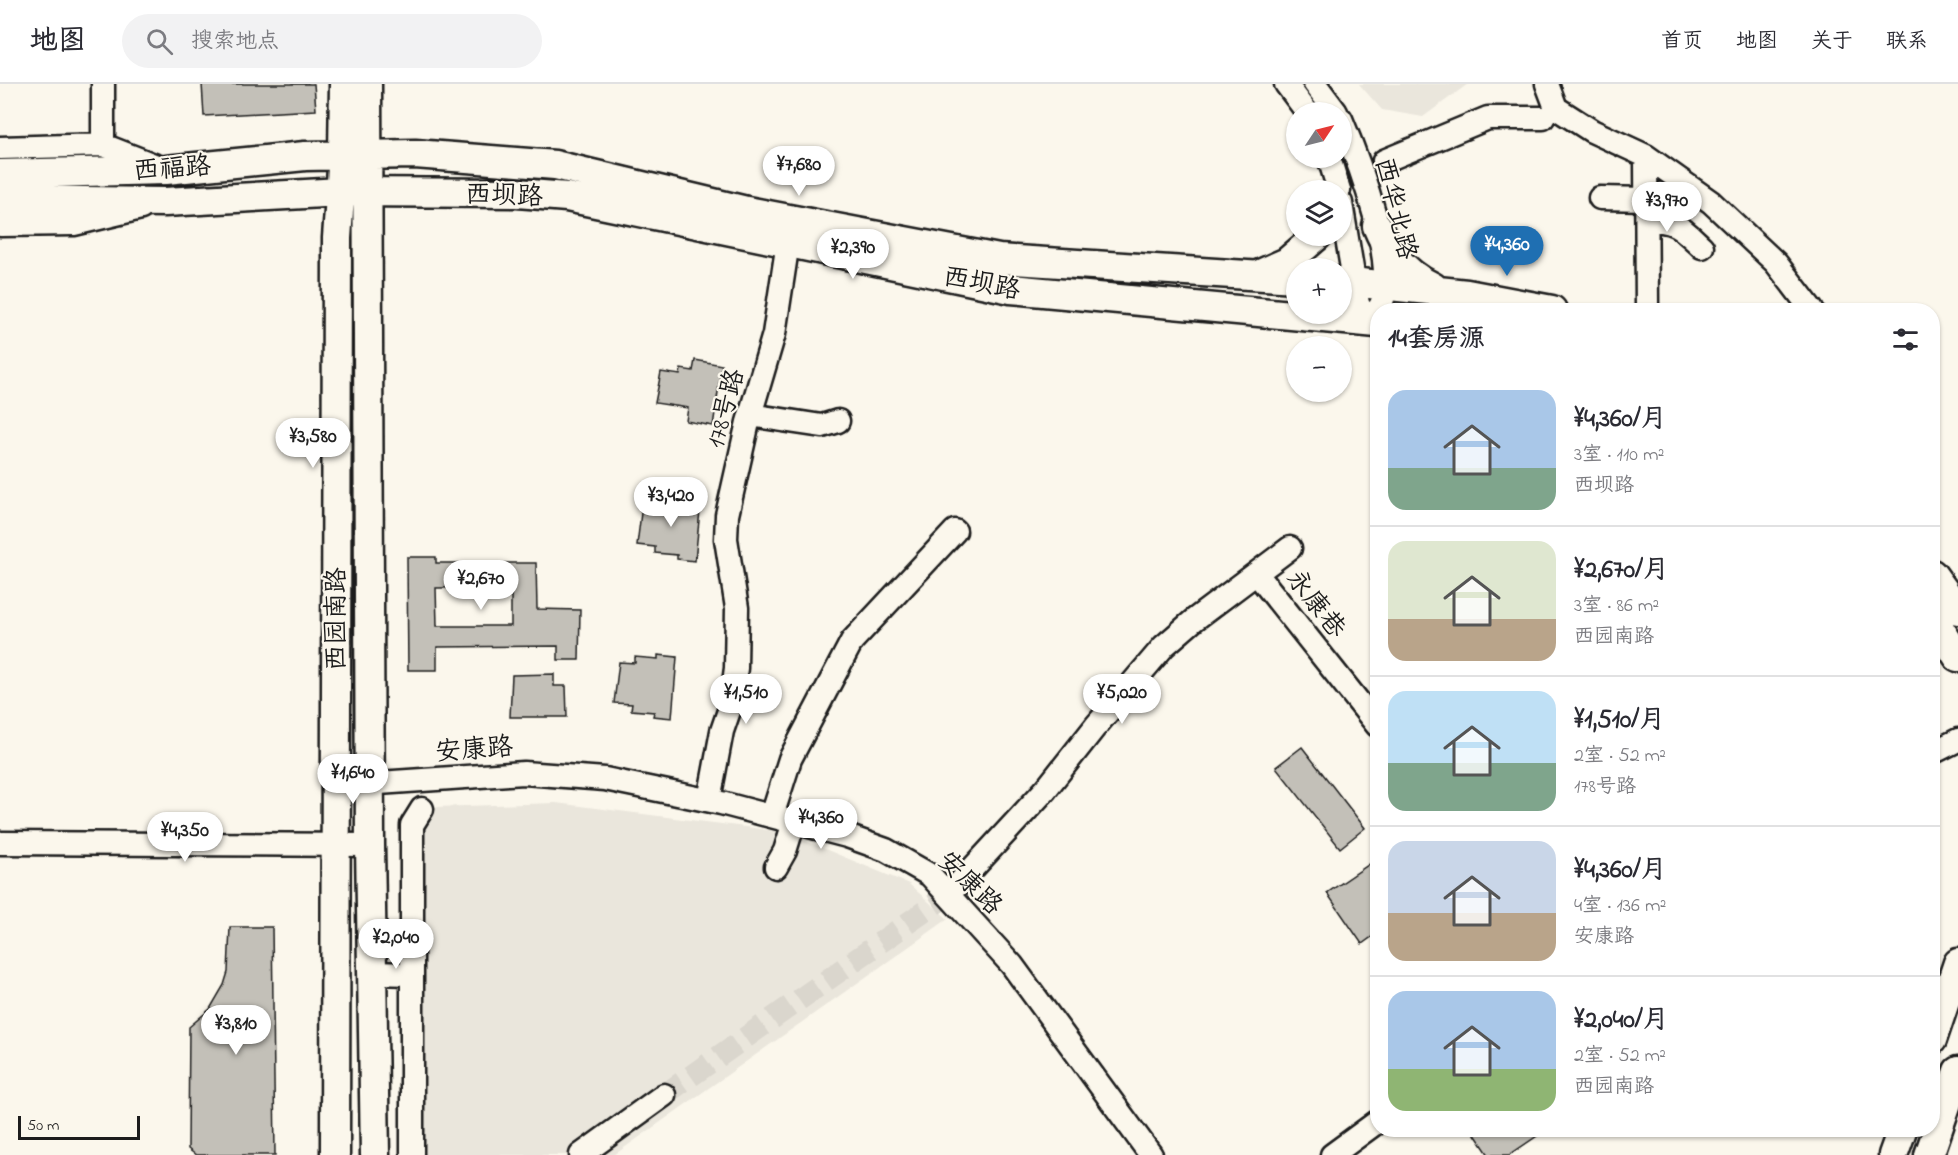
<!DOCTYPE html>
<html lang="zh">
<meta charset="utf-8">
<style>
:root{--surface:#fff;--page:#f2f2f3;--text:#2b2b33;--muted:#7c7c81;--line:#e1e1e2;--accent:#1f6fb2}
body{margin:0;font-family:"Indie Flower","LXGW WenKai TC",sans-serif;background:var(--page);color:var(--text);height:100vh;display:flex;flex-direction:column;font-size:22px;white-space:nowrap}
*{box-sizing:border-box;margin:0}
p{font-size:20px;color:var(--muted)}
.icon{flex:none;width:33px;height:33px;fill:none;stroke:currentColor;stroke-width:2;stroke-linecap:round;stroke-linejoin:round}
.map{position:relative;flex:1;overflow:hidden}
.drawer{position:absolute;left:1370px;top:219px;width:570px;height:834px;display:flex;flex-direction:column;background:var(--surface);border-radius:24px;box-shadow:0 2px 4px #0004}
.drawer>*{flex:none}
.needle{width:39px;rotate:55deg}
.fabs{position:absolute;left:1286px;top:18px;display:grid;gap:12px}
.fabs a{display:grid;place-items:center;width:66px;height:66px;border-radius:50%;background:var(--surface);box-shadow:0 2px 4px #0004;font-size:30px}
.scale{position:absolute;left:18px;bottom:15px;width:122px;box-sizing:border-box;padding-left:6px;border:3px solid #1c1c1c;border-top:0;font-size:16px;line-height:21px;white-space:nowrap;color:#1c1c1c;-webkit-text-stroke:4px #fbf7ec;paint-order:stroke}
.price{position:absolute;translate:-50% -51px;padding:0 14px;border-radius:21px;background:#fff;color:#222;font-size:20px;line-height:39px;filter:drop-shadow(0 2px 3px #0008)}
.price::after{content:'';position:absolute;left:50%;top:36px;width:18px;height:14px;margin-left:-9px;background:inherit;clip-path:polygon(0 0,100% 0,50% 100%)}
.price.on{background:var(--accent);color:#fff}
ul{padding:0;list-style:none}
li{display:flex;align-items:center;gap:18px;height:150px;padding:0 18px}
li+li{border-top:2px solid var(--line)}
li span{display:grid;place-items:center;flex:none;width:168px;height:120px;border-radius:18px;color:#555}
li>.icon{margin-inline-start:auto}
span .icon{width:72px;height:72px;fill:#fffc;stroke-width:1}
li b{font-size:26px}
h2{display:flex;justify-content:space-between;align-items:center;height:72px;padding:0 18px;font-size:26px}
header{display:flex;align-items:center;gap:36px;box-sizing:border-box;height:84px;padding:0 30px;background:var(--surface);border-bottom:2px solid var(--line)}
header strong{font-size:28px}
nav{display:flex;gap:33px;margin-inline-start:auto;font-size:21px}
.search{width:420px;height:54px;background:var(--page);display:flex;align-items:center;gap:15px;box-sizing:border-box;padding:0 21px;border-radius:33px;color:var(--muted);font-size:22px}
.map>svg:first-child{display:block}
.built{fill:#eae6dc}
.building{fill:#c3c0b8;stroke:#1c1c1c;stroke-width:1.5;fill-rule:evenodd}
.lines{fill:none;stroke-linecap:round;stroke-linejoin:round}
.minor-tunnel{stroke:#dad6cd;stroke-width:22;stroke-dasharray:22 11;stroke-linecap:butt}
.minor-casing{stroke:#1c1c1c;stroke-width:27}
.major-casing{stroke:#1c1c1c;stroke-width:33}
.minor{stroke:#fbf7ec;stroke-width:22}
.major{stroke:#fbf7ec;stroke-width:28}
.labels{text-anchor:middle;stroke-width:4.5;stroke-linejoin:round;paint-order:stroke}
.street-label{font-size:26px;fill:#1c1c1c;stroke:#fbf7ec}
</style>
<header>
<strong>地图</strong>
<div class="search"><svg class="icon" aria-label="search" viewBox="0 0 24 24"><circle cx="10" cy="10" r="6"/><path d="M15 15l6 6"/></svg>搜索地点</div>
<nav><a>首页</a><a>地图</a><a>关于</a><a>联系</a></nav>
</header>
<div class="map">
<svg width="1958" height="1071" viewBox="0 0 1958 1071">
<rect width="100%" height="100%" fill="#fbf7ec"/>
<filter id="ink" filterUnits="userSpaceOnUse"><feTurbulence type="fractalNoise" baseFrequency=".0167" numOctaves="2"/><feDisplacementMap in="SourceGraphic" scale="12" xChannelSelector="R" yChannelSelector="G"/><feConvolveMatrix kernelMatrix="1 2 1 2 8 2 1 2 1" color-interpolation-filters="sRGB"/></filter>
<g filter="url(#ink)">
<path class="built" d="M1359,0h109l-45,33 -41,-7z
M556,719l228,29 125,52 39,35 -334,236h-207l-1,-347z"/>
<path class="building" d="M202,0h112l2,26 -112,6z
M695,276l27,5 -9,61 -27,-5 2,-13 -33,-5 6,-31 19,3 1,-6 12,2z
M682,414l19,2 -6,61 -18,-2v-4l-22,-2v-6l-18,-2 5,-40 16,1 1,-6 22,2z
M407,473h29v6h100l1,46 43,1 -1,50h-21v-14l-121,1v23h-29zM511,503v39h-74l-1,-38z
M658,571l19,2 -5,61 -19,-2 1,-4 -23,-2 1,-6 -18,-1 5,-41 16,1v-6l23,2z
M554,590v12h12l1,31h-57l2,-42z
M1302,663l63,81 -25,20 -64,-81z
M1377,775v74l-15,11 -35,-51z
M230,843h42l3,228h-79l-8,-6 1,-122 21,-18 14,-24 4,-13z
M1472,1046h74l-37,25h-20z"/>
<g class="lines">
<path class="minor-tunnel" d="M664,1011l285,-201"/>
<defs>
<path id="minor" d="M1286,0l21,28
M1315,0l21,28
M1547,0l9,24 36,23 54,25 65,46 65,61 36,47
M1341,35c16,38 62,156 37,191
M103,61v-61
M0,64l103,-3 56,22
M1646,72l1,154
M1329,74l10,32
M1384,77l104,-43h55
M1600,114l47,1
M1341,119l17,101 11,19 8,-11
M1647,136c29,0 34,7 55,27
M0,141l74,-1 67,-16
M750,331l72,11 16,-5
M1257,490l120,151
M1932,669l26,-13
M335,702l189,-13 81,6 116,24 126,33 39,14 44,25 82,90 139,190
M709,716l13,-69 9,-26 5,-37 1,-60 -11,-69 1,-24 21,-93 26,-88 14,-92
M772,732l18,-57 62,-118 103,-110
M0,759l370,2
M776,783l9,-16 9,-29
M949,810l97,-105 49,-62 69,-81 30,-26 96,-72
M372,889l40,1
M412,1071v-330l10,-16
M581,1071l83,-60
M1332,1071l45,-33"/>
<path id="major" d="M367,0l3,761 5,310
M0,90l166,-4 139,-14 110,-2 140,11 192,46 252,48 297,19
M0,116l165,2 176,-10 176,1 50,4 444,92 366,34
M1377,142c11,27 28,48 56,61
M1260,190l27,-12 30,-26
M1341,197l126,13 85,16
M1932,490l26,36
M1932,533l26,40
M1932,956l26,-77
M335,1071l2,-917 6,-84 1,-70
M1893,1071l9,-25
M1929,1071l29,-84"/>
</defs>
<use href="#minor" class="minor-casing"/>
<use href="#major" class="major-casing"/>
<use href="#minor" class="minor"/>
<use href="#major" class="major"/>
</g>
</g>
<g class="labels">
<g class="street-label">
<text transform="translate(172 83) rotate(-4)" y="9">西福路</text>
<text transform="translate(504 110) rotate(2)" y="9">西坝路</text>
<text transform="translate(1397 124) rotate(76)" y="9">西华北路</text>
<text transform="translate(982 198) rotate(11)" y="9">西坝路</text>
<text transform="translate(724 324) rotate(-75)" y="9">178号路</text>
<text transform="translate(1317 519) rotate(52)" y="9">永康巷</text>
<text transform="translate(335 535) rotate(-90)" y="9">西园南路</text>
<text transform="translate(474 664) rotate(-4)" y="9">安康路</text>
<text transform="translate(971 798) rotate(44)" y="9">安康路</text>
</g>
</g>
</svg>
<div class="fabs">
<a><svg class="needle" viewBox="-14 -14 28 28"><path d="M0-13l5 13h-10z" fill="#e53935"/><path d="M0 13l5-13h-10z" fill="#7c7c81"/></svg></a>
<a><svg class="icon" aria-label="layers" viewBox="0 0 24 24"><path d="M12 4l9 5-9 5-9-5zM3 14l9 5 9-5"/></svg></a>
<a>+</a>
<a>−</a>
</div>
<div class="scale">50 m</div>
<b class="price" style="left:799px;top:113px">¥7,680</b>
<b class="price" style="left:1667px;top:149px">¥3,970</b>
<b class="price on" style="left:1507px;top:193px">¥4,360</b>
<b class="price" style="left:853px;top:196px">¥2,390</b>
<b class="price" style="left:313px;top:385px">¥3,580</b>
<b class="price" style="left:671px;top:444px">¥3,420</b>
<b class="price" style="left:481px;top:527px">¥2,670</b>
<b class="price" style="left:746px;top:641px">¥1,510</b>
<b class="price" style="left:1122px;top:641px">¥5,020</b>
<b class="price" style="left:353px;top:721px">¥1,640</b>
<b class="price" style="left:821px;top:766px">¥4,360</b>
<b class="price" style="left:185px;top:779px">¥4,350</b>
<b class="price" style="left:396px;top:886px">¥2,040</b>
<b class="price" style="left:236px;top:972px">¥3,810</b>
<section class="drawer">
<h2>14套房源<svg class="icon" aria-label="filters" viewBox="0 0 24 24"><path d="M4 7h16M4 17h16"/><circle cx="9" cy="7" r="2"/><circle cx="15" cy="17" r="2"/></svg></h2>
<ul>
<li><span style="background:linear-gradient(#a9c7e8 65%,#7fa58c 0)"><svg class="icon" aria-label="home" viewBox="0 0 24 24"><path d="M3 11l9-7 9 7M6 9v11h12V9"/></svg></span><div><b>¥4,360/月</b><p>3室 · 110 m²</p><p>西坝路</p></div></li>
<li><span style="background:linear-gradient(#dfe7d0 65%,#b9a48a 0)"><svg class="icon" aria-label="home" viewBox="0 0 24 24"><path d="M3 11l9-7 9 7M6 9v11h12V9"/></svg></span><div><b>¥2,670/月</b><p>3室 · 86 m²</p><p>西园南路</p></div></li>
<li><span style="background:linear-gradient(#bfe0f5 60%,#7fa58c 0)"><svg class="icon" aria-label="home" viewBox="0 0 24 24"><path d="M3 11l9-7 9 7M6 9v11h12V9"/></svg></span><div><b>¥1,510/月</b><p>2室 · 52 m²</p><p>178号路</p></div></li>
<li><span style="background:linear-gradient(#c9d6e8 60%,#b9a48a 0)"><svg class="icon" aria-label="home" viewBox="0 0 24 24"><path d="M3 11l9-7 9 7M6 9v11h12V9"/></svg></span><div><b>¥4,360/月</b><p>4室 · 136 m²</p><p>安康路</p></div></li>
<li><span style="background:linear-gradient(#a9c7e8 65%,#8fb573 0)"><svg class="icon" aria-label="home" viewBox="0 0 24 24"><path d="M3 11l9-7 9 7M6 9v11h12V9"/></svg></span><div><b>¥2,040/月</b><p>2室 · 52 m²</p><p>西园南路</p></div></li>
</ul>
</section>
</div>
